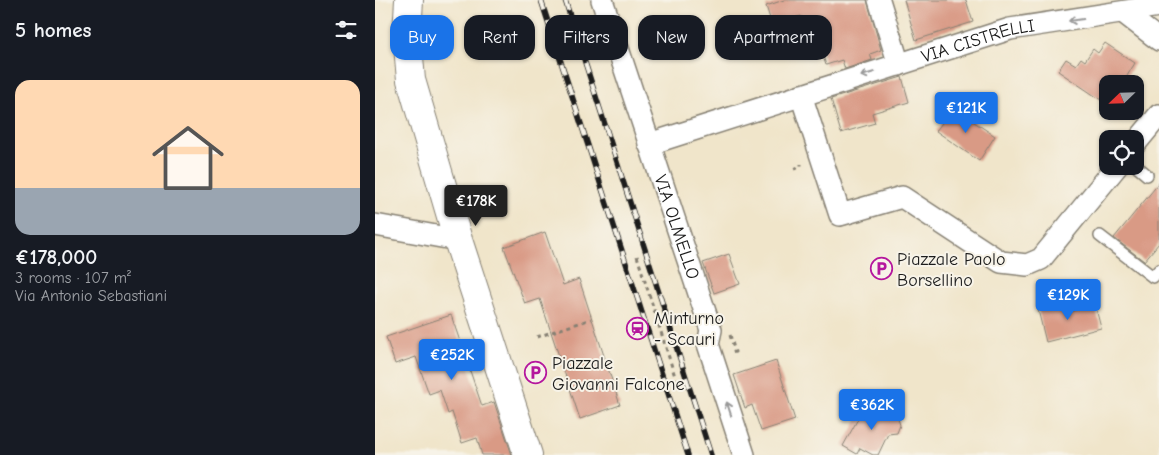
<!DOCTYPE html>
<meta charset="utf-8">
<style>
:root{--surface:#171b24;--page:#20242c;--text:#f1f3f6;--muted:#9ea1a6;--accent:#1a73e8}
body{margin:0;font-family:"Comic Neue",sans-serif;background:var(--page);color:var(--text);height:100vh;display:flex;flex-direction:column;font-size:19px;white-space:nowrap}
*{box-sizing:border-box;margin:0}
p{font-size:16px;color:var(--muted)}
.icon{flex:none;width:28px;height:28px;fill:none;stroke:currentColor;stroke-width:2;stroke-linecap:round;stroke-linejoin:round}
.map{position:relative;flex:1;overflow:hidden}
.sheet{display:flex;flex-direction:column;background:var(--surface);width:375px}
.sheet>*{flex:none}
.top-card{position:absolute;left:15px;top:15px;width:475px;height:45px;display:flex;gap:10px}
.needle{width:32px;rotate:247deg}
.buttons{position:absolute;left:724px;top:75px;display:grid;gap:10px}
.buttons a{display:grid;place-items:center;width:45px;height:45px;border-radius:10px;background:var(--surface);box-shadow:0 1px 4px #0004;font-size:25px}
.price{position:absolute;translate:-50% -42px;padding:0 11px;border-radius:5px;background:var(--accent);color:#fff;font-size:16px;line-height:32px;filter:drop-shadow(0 1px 2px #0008)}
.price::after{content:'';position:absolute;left:50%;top:30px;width:15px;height:11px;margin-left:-8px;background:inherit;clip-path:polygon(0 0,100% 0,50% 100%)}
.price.active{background:#222;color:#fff}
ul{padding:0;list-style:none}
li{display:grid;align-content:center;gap:10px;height:265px;padding:0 15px}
li span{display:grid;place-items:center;height:155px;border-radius:15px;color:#555}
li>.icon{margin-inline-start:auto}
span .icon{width:90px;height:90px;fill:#fffc;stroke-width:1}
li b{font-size:21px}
h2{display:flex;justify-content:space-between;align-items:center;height:60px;padding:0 15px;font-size:21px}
.tag{padding:0 18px;border-radius:15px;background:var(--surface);box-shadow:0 1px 4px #0004;font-size:18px;line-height:45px}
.tag.active{background:var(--accent);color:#fff}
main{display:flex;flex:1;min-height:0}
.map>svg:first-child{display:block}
.building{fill:#d99a85}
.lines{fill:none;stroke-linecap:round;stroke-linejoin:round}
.lane-casing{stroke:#868073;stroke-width:14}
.street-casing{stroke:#868073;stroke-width:24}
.secondary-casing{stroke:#868073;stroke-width:30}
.path{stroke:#868073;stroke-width:3;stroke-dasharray:4 4;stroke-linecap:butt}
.lane{stroke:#fff;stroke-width:11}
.street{stroke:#fff;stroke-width:21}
.secondary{stroke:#fff;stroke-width:28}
.rail-casing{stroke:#1c1c1c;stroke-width:5.5}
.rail{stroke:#f7f3e8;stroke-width:4;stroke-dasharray:11;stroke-linecap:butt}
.oneway{stroke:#999}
.labels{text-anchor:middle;stroke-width:4;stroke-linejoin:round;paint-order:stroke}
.street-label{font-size:18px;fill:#1c1c1c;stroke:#f7f3e8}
.poi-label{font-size:18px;fill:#1c1c1c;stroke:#f7f3e8;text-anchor:start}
</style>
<main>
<section class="sheet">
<h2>5 homes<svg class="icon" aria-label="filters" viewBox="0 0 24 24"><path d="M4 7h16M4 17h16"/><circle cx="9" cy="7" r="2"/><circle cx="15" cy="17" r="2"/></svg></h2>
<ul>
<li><span style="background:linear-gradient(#ffd9b3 70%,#9aa5b1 0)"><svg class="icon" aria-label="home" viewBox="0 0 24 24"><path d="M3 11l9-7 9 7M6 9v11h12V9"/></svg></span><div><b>€178,000</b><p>3 rooms · 107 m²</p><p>Via Antonio Sebastiani</p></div></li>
</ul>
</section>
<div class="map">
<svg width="784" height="455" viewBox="0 0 784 455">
<rect width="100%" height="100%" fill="#f7f3e8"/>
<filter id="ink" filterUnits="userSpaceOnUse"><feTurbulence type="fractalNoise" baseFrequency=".02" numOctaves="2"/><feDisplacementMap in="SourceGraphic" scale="10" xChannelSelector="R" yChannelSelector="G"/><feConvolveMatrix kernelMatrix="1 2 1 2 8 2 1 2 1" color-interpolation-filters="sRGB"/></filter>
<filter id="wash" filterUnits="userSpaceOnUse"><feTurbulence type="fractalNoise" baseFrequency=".0096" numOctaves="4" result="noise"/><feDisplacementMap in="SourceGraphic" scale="20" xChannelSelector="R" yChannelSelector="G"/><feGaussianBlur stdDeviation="1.12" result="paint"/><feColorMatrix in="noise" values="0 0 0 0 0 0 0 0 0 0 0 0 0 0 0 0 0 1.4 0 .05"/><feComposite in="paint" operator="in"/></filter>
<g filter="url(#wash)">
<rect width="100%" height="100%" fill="#f0e5ca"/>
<g id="blocks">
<path class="building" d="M409,0h83l14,50 -11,4 2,6 -27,9 -3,-9 -16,5 -8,-23 -8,3 -9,-29 -29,9 -6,-19z
M529,0h62l7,22 -57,18z
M730,43l30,20 -13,21h-15v20l-49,-33 8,-12 10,6 5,-7 4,3 8,-12 5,4z
M527,77l7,25 -37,11 3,10 -34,10 -10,-34z
M578,108l42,28 -16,25 -43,-30z
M784,183v60l-15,18 -30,-23z
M170,232l18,53 16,-6 41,126 -40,14 -40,-120 -15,5 -21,-57z
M354,254l11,30 -26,9 -11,-30z
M694,302l3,9 23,-6 6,23 -55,14 -8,-32z
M76,315l31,91 12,-4 18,53h-30l-5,-17 -15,5 -10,-31 -4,2 -8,-24 -11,4 -13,-37 -21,7 -9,-27z
M401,361l19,59 -34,11 -9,-26 -7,3 -11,-33z
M503,407l19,9 3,9 -3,8 -9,1 -10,21h-5l-13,-7 -3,6 -14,-8 16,-29z"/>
</g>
</g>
<g filter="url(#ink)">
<use href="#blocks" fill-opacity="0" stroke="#868073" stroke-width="1"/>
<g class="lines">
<defs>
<path id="lane" d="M760,165l12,10
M725,236l53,41 6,-7"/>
<g id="street">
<path id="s1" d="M227,0l109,330 -3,14 36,111"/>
<path d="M504,0l20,65"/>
<path d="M749,13l35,27"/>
<path d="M426,95l39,120 62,-18 99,65 26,3 14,-6 76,-93"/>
<path id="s2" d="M274,144l361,-115 149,-23"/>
<path d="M760,144l24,-29"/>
<path d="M0,225l83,15"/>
</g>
<path id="secondary" d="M34,0l-2,34 4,46 47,160 70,215"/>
</defs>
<use href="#lane" class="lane-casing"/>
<use href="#street" class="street-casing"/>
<use href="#secondary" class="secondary-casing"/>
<path class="path" d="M419,169l7,-3v-2
M262,256l41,130
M355,335l5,17 -4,1
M162,337l54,-18"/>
<use href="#lane" class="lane"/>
<use href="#street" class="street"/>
<use href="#secondary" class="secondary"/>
<defs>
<path id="rail" d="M166,0l147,455
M190,0l146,455"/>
</defs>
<use href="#rail" class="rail-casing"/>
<use href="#rail" class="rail"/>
</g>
<defs><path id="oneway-shaft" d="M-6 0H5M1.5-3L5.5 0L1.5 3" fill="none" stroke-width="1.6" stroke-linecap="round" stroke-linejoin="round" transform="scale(1.25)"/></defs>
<g class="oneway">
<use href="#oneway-shaft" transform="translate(701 20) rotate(172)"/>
<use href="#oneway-shaft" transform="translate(493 74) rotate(163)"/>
<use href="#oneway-shaft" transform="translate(354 409) rotate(-108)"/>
</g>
</g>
<defs>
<symbol id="parking-ring" viewBox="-11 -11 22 22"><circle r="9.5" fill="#f7f3e8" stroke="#b5179e" stroke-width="1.5"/><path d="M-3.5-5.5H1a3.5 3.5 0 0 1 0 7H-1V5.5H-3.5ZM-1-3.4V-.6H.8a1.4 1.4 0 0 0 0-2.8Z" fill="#b5179e"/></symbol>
<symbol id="station-ring" viewBox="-11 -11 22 22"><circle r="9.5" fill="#f7f3e8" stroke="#b5179e" stroke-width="1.5"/><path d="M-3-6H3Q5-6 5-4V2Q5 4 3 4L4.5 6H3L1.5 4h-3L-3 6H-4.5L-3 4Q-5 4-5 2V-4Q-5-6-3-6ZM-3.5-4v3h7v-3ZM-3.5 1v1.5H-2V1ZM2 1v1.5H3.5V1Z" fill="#b5179e"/></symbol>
</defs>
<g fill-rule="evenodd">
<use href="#parking-ring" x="494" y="256" width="25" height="25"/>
<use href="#station-ring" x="250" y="316" width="25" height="25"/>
<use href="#parking-ring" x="148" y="360" width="25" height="25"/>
</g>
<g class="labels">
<g class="street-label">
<text dy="6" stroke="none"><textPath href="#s2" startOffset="345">VIA CISTRELLI</textPath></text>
<text dy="6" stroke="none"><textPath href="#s1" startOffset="239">VIA OLMELLO</textPath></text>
</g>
<g class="poi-label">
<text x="522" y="265">Piazzale Paolo<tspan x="522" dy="21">Borsellino</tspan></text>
<text x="279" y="324">Minturno<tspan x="279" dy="21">- Scauri</tspan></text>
<text x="177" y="369">Piazzale<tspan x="177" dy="21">Giovanni Falcone</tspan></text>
</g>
</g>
</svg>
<div class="buttons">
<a><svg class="needle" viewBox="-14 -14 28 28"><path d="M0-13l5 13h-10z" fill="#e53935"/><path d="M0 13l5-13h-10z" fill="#9ea1a6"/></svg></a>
<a><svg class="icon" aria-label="locate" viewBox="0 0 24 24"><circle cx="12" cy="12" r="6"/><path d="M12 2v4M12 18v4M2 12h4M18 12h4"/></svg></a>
</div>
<b class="price" style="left:591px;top:134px">€121K</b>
<b class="price active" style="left:101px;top:227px">€178K</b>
<b class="price" style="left:693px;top:321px">€129K</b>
<b class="price" style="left:77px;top:381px">€252K</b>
<b class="price" style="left:497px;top:431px">€362K</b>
<div class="top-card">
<a class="tag active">Buy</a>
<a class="tag">Rent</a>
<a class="tag">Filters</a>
<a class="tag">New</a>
<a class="tag">Apartment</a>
</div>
</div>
</main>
